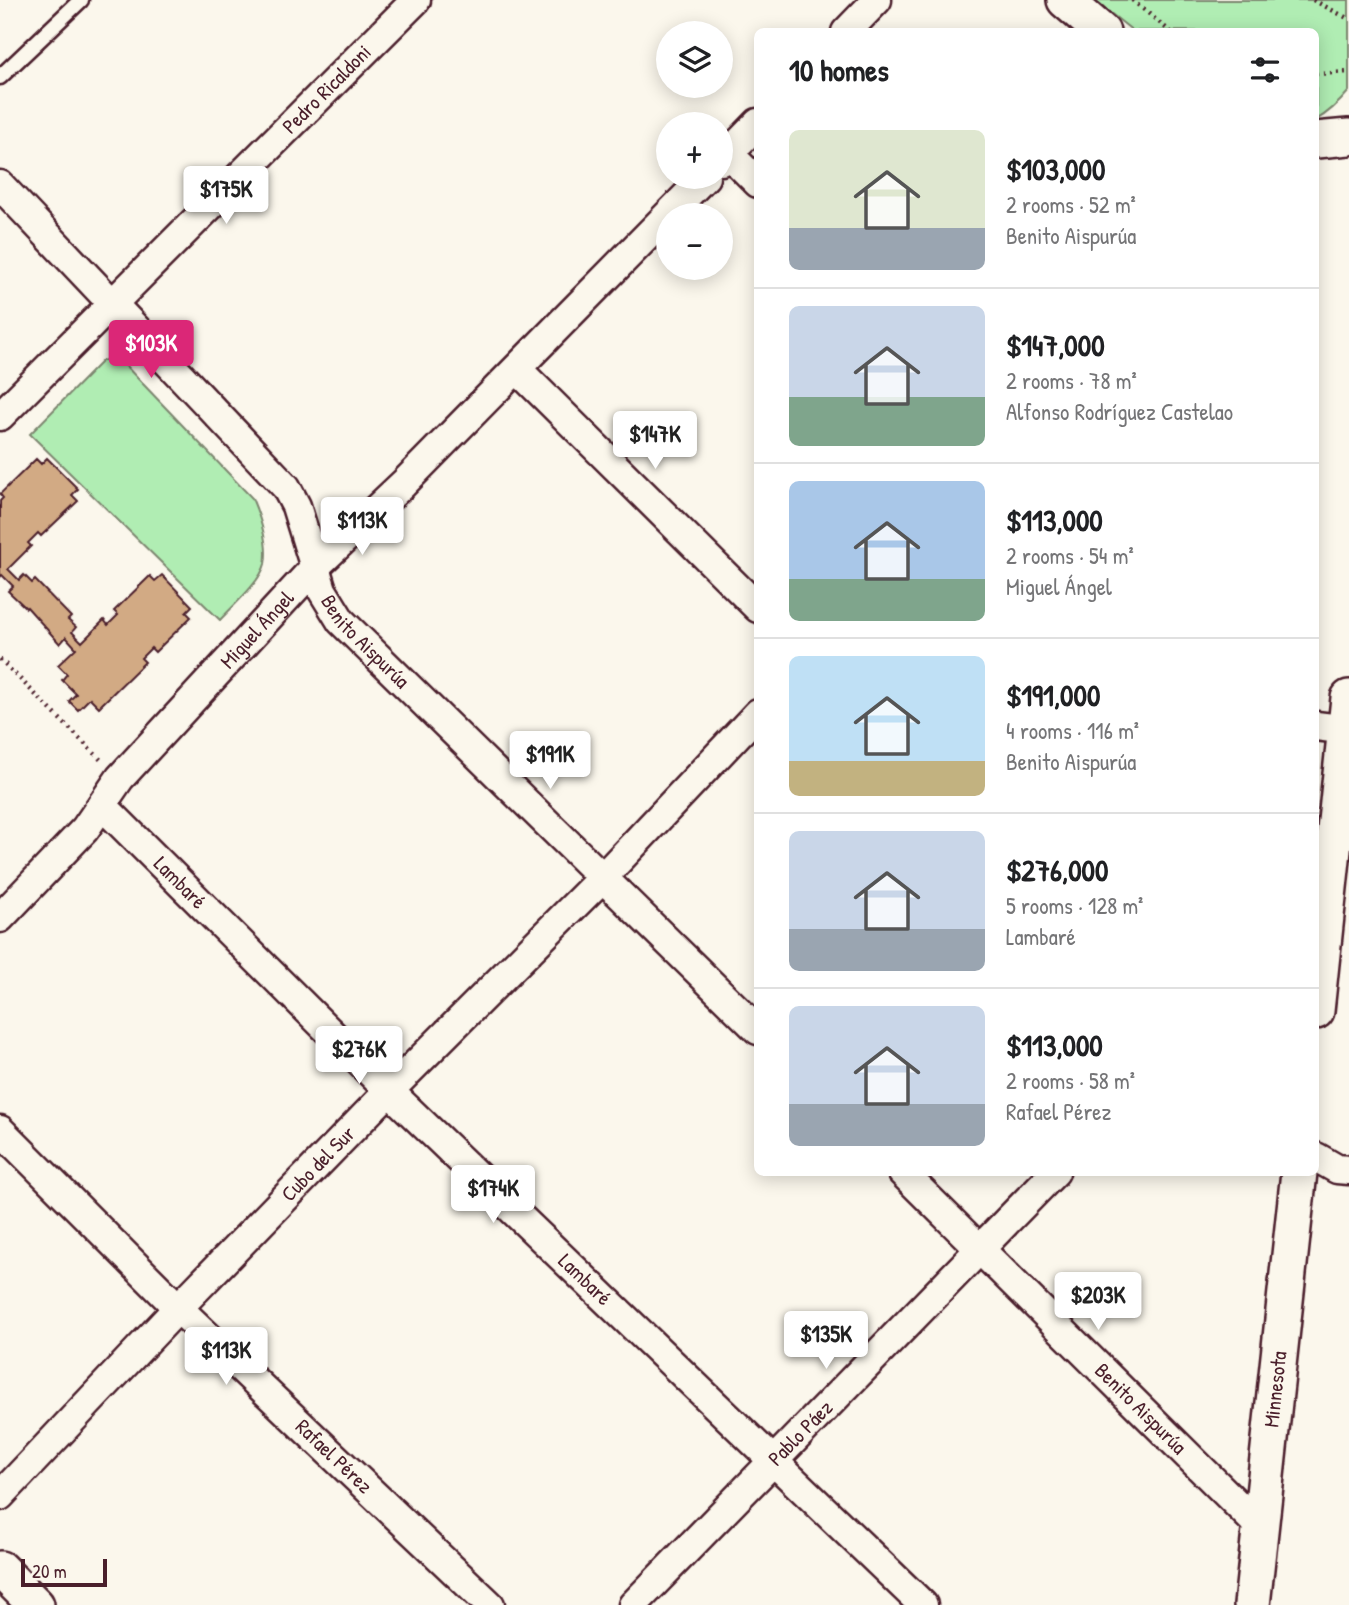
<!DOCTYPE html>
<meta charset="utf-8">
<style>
:root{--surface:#fff;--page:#f6f6f6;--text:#202124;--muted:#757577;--line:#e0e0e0;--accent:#db2777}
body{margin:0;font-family:"Patrick Hand",sans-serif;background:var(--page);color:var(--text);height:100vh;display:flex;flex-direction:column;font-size:26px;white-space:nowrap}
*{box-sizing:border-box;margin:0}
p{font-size:23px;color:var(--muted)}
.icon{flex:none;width:38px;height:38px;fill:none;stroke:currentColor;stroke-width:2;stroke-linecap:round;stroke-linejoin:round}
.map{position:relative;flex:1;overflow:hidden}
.side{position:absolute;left:754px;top:28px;width:565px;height:1148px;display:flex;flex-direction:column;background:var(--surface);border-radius:10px;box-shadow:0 4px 18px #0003}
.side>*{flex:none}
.tools{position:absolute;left:656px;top:21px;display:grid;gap:14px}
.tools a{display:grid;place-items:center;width:77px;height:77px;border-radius:50%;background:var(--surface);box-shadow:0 4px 18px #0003;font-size:35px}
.scale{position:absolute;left:21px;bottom:18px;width:86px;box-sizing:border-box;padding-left:7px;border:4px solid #4a1f2b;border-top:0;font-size:19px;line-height:24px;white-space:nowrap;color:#4a1f2b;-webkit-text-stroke:5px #fbf7ec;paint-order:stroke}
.price{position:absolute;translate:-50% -60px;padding:0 16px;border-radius:7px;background:#fff;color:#222;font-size:23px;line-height:46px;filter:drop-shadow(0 2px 4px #0008)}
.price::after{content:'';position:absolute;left:50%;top:42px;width:21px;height:16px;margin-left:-10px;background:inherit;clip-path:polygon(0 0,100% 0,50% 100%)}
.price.active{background:var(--accent);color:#fff}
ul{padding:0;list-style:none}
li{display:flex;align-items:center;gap:21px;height:175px;padding:0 35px}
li+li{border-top:2px solid var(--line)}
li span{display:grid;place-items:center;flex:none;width:196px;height:140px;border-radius:10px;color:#555}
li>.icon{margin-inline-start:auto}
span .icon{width:84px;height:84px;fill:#fffc;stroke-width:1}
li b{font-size:30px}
h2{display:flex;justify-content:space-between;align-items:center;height:84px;padding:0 35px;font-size:30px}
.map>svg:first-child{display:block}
.green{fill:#b0edb3;stroke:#7d866f;stroke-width:2}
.building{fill:#d2aa84;stroke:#4a1f2b;stroke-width:2}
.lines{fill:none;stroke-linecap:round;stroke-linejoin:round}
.service-casing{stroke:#4a1f2b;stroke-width:19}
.minor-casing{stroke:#4a1f2b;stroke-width:33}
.tertiary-casing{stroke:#4a1f2b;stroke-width:40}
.path{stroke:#4a1f2b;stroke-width:4.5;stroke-dasharray:2 5;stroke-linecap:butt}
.service{stroke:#fbf7ec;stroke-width:14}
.minor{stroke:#fbf7ec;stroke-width:28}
.tertiary{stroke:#fbf7ec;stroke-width:35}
.labels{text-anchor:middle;stroke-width:5;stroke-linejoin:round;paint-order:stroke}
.street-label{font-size:21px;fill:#4a1f2b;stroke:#fbf7ec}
</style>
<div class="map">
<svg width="1349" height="1605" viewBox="0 0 1349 1605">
<rect width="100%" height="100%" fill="#fbf7ec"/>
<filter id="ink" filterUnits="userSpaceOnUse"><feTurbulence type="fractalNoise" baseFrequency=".0143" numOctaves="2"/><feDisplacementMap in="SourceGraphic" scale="14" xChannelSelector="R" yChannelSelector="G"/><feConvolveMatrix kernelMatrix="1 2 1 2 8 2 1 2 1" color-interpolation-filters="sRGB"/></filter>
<g filter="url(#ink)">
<path class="green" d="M1094,0h255v91c-10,12 -19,21 -33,29v-88l-183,-1z
M110,359l11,2 131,137c8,19 17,45 13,66 -4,17 -33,43 -45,56l-190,-186 72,-73z"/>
<path class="building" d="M47,458l31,31 -6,6 6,6 -37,35 -3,-3 -10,10 3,3 -23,23 11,11 5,-5 8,8 3,-3 36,37 -3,3 8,7 -4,5 10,10 22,-22 4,5 10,-10 -4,-4 36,-35 5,5 7,-6 30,31 -6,6 5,5 -36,35 -4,-4 -10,10 4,4 -46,45 -9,-9 -12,12 -9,-9 7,-7 -14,-14 5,-6 -9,-9 18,-17 -10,-11 -6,7 -33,-37 -1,1 -18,-17 5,-5 -11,-11 -2,2v-76l3,-3 -3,-4 36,-35 5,5z"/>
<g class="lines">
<defs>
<path id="service" d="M0,77l81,-77"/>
<g id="minor">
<path d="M846,32l31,-32"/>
<path d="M728,153l30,30"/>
<path d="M721,161l37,-38"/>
<path id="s1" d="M0,185l286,302 10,19 26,84 19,31 417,409"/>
<path d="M517,369l241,239"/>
<path id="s2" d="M0,416l416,-416"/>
<path d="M1316,726l33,4"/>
<path id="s3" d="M102,805l287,286 534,514"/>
<path id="s4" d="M0,918l85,-89 35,-51 195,-211 88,-83 302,-307"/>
<path id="s5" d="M0,1130l178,178 312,297"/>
<path d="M1316,1157l21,12 12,1"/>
<path id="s6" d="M902,1172l358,355"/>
<path id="s7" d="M0,1496l178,-188 211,-217 214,-214 155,-164"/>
<path id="s8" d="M633,1605l422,-433"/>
</g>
<g id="tertiary">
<path d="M1065,0l37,32"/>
<path d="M1316,140l33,-3"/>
<path d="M1316,1011l33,-313"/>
<path d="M0,1569l36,36"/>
<path id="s9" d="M1252,1605l47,-433"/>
</g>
</defs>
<use href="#service" class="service-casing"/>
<use href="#minor" class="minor-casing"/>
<use href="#tertiary" class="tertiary-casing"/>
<path class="path" d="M1132,0l39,32
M1313,0l36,19
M1316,74l33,-2
M0,659l101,101"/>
<use href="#service" class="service"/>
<use href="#minor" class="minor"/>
<use href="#tertiary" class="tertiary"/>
</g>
</g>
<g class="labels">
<g class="street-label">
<text dy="7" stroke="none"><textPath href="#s2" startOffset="462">Pedro Ricaldoni</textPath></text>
<text dy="7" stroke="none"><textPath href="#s4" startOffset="387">Miguel Ángel</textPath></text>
<text dy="7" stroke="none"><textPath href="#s1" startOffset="593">Benito Aispurúa</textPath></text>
<text dy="7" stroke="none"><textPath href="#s3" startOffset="110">Lambaré</textPath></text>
<text dy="7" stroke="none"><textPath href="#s7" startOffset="460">Cubo del Sur</textPath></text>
<text dy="7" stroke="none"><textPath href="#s3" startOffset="677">Lambaré</textPath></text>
<text dy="7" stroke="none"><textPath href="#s9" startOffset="217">Minnesota</textPath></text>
<text dy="7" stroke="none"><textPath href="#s6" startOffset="336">Benito Aispurúa</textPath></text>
<text dy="7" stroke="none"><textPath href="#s8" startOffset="240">Pablo Páez</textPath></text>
<text dy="7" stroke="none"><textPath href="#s5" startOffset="467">Rafael Pérez</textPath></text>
</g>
</g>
</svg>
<div class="tools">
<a><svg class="icon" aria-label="layers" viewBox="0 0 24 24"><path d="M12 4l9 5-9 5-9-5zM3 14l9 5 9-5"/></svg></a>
<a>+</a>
<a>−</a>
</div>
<div class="scale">20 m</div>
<b class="price" style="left:226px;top:226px">$175K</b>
<b class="price active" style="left:151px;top:380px">$103K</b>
<b class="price" style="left:655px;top:471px">$147K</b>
<b class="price" style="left:362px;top:557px">$113K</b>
<b class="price" style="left:550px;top:791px">$191K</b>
<b class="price" style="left:359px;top:1086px">$276K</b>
<b class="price" style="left:493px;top:1225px">$174K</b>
<b class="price" style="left:1098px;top:1332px">$203K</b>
<b class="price" style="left:826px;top:1371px">$135K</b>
<b class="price" style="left:226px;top:1387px">$113K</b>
<section class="side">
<h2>10 homes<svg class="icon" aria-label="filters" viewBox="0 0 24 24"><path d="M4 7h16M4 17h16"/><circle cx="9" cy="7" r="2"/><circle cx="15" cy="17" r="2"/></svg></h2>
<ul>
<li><span style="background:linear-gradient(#dfe7d0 70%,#9aa5b1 0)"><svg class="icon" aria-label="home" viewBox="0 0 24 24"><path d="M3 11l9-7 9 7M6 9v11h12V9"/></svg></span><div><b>$103,000</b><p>2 rooms · 52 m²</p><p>Benito Aispurúa</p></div></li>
<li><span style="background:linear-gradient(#c9d6e8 65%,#7fa58c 0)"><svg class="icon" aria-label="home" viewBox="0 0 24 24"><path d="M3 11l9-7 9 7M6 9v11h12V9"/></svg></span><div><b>$147,000</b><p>2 rooms · 78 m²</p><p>Alfonso Rodríguez Castelao</p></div></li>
<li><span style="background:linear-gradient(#a9c7e8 70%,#7fa58c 0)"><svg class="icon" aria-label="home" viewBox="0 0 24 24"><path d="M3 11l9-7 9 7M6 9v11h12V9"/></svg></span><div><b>$113,000</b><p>2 rooms · 54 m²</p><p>Miguel Ángel</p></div></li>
<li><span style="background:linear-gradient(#bfe0f5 75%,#c2b280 0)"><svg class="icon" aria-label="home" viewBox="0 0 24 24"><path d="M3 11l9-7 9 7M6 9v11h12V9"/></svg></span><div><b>$191,000</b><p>4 rooms · 116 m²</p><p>Benito Aispurúa</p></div></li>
<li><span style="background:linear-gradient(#c9d6e8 70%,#9aa5b1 0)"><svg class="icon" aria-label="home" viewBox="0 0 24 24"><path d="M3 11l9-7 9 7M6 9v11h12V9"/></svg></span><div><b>$276,000</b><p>5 rooms · 128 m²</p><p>Lambaré</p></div></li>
<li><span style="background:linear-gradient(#c9d6e8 70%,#9aa5b1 0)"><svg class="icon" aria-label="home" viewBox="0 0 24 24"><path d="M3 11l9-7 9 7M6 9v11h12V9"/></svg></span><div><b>$113,000</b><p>2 rooms · 58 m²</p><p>Rafael Pérez</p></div></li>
</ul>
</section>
</div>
